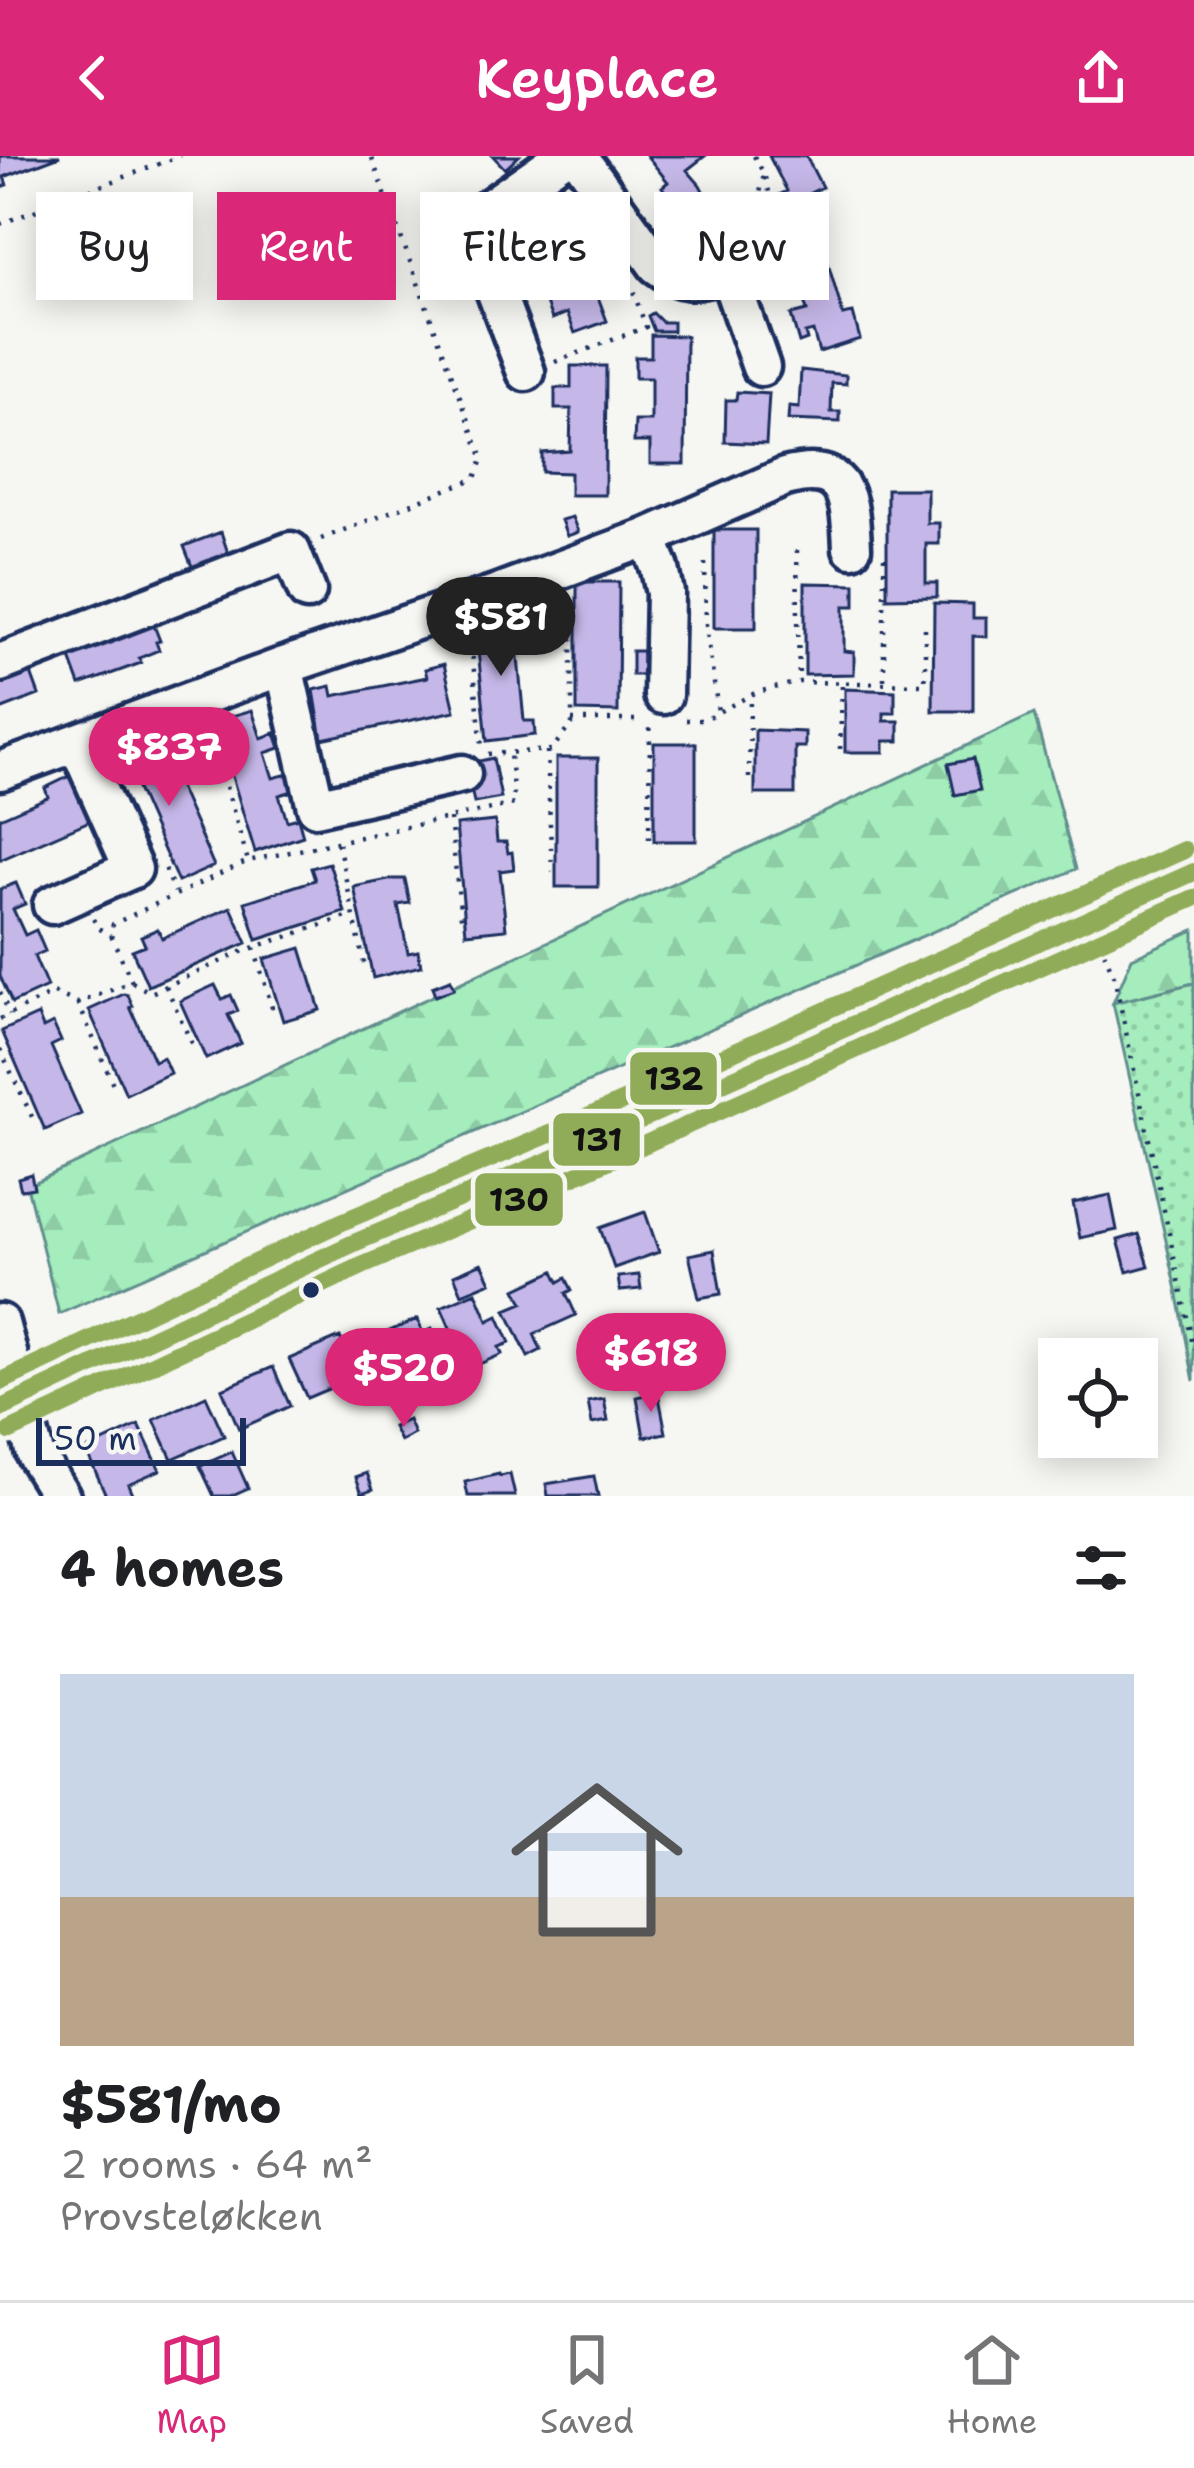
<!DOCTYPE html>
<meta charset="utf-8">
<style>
:root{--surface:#fff;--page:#f6f6f6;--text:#202124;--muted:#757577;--line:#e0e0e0;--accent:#db2777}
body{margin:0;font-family:"Shantell Sans",sans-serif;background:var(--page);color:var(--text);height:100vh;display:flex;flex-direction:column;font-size:45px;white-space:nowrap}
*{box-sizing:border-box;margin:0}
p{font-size:39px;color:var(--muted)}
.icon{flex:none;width:66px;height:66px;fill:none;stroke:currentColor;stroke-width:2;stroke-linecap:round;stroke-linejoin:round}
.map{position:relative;height:1340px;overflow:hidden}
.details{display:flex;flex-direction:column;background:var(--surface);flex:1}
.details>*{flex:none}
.top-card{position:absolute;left:36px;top:36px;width:1122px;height:108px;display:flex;gap:24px}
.controls{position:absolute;left:1038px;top:1182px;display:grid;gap:24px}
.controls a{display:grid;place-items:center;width:120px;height:120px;border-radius:0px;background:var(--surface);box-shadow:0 6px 30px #0003;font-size:60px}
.scale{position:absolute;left:36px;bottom:30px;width:210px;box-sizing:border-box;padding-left:12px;border:6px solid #1b2f5e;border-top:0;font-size:33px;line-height:42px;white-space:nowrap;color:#1b2f5e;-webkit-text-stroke:9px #f6f6f2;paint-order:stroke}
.price{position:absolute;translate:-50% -102px;padding:0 27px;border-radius:42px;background:var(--accent);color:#fff;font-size:39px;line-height:78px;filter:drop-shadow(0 3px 6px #0008)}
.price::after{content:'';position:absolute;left:50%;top:72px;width:36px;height:27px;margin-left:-18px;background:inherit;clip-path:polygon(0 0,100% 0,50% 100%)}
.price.selected{background:#222;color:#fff}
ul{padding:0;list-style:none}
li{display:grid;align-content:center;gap:24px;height:636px;padding:0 60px}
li+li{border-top:3px solid var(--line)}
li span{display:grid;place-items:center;height:372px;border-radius:0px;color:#555}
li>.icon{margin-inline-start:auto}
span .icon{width:216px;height:216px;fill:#fffc;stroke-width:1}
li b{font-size:51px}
h2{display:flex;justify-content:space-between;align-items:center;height:144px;padding:0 60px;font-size:51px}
.chip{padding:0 42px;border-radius:0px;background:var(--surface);box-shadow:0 6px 30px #0003;font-size:42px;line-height:108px}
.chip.selected{background:var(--accent);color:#fff}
header{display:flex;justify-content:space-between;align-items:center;height:156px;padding:0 60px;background:var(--accent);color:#fff;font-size:54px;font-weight:600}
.tabs{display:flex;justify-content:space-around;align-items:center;height:168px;border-top:3px solid var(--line);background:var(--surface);font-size:33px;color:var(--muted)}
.tabs a{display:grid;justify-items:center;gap:6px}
.tabs .selected{color:var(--accent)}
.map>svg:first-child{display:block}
.forest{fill:url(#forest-firs);stroke:#608e8d;stroke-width:3}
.garden{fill:url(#garden-dots);stroke:#608e8d;stroke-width:3}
.building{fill:#c5b7e8;stroke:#1b2f5e;stroke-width:3}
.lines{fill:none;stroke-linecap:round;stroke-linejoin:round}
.minor-casing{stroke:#1b2f5e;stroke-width:45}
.major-casing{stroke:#1b2f5e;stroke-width:54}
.path{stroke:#1b2f5e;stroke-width:4.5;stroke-dasharray:3 9;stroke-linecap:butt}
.minor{stroke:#f6f6f2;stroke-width:36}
.major{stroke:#f6f6f2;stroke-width:45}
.bus-1-casing{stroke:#f6f6f2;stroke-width:27}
.bus-2-casing{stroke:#f6f6f2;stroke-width:27}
.bus-3-casing{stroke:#f6f6f2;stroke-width:27}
.bus-1{stroke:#90ac58;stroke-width:18}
.bus-2{stroke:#90ac58;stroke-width:18}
.bus-3{stroke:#90ac58;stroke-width:18}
.bus-dot{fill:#1b2f5e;stroke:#f6f6f2;stroke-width:4.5}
.line-badge{stroke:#f6f6f2;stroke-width:4.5}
.pale-badge-label{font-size:33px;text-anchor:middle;font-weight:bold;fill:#111}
</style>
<header><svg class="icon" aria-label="back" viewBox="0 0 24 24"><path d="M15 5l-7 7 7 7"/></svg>Keyplace<svg class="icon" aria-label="share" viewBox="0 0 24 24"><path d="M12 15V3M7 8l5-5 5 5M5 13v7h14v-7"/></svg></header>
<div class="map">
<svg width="1194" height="1340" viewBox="0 0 1194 1340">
<defs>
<pattern id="forest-firs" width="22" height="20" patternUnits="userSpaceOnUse" patternTransform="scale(3)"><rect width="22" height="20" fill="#a5edbc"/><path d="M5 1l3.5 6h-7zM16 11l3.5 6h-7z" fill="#8dcca4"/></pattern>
<pattern id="garden-dots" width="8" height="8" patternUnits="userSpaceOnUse" patternTransform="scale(3)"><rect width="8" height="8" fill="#a5edbc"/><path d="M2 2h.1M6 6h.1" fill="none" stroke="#8dcca4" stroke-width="1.8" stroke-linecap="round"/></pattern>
</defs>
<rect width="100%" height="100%" fill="#f6f6f2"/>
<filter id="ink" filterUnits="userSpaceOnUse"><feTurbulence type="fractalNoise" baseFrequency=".00833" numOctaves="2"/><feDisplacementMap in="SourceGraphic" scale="24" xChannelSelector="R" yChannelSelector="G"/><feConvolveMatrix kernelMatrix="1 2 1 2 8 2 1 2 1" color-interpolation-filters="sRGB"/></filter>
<g filter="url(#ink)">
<path class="forest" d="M1034,558l42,155 -1017,445 -32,-128z
M1194,774v53l-81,20 19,-45z"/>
<path class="garden" d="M1194,827v398l-17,-91 -64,-287z"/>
<path class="building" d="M0,0h60l-56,21 3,8 -7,3z
M493,0h26l-14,13z
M647,0h58l-18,14 13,15 31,59 -31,16 -10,-19 -14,7 -11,-18 15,-9 -10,-19 2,-1 -10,-14 6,-5z
M769,0h37l16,31 -38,19 -5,-11 8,-4z
M562,45l45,120 -32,12 -8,-20 -15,6 -8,-21 15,-5 -15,-40 -15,6 -8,-20 16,-6 -3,-7 -13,4 -3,-9 12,-5 -1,-3z
M815,63l28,96 10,-2 7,26 -41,13 -6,-21 -8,2 2,7 -8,3 -8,-28 16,-4 -12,-41 -16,5 -6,-21 15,-5 -6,-20z
M653,157l9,9h11v9h-19l-6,-15z
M651,179l35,1 -1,128h-35v-22h-16l1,-21h16v-43h-16v-21h16z
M571,210h35l-1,129h-35v-22l-28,-1v-19l28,-2 1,-42h-16v-21h16z
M801,214l45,5v9l-14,-1 -1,29h9v10l-52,-2 1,-13 10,1z
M737,236l32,2 -3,50 -41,-2 1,-42h10z
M887,333h40v34h12v21h-13v39h11v14l-50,1z
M572,361l6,15 -11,4 -6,-16z
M714,374h42v98h-42z
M221,376l8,24 -12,4 3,6 -10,3 -3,-5 -14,5 -9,-23z
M577,426h42l-1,130 -41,-1z
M805,427l50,1v22h-11v45l10,1v22l-49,1z
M934,447l39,1v14h13v19l-13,-1v75h-40z
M150,459l10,26 -4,1 3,8 -20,8 2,5 -61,22 -14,-38z
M514,460l10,105h10l1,14 -48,6 -12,-122z
M632,495h11v24h-11z
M27,506l12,33 -39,15v-38z
M444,508l11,47 -133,28 -8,-49 17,-4 2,10 94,-19 -2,-8z
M845,533l50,2v22h-11v8h15v20h-15v11h-39z
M252,554l9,28 14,-5 5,15 -15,5 8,25 15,-4 5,17 -14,4 8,26 11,-3 5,18 -48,16 -40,-131z
M755,574l50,2v15h-10v47h-40z
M170,582l8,17 -11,5 47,106 -36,16 -55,-125z
M654,587h42v98h-42z
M493,602l8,40 -27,5 -8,-39z
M556,602h42v129h-42z
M973,603l7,31 -25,5 -7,-31z
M72,619l22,44 -94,41v-42l48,-21 -3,-9z
M495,665l2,21h9l2,11 4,-1 2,17 -14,2 6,58 -40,4 -10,-108z
M329,707l16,49 -88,28 -12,-38 70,-22 -4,-12z
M393,723h12l5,24 -12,2 10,48 10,-2 3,15 -48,12 -19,-91z
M16,727l9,21 -12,5 12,26 11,-5 9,21 -11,5 13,31 -35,16 -12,-27v-87z
M231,751l16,36 -99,43 -16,-36 13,-5 -4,-9 17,-7 4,9z
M301,792l19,62 -37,11 -19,-62z
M450,824l4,9 -19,7 -3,-9z
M215,829l7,14 9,-4 7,16 -10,4 13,28 -35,16 -26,-58z
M124,838l4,1 5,11 -3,1 24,54 9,-4 7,16 -44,21 -37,-84z
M38,859l5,13 10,-5 8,18 -10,5 30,68 -36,16 -43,-99z
M31,1018l3,14 -13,2 -3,-12z
M1110,1039l7,35 -37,8 -7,-35z
M645,1056l14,40 -45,16 -14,-40z
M1139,1078l10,32 -22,6 -9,-32z
M714,1094l7,44 -22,4 -10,-43z
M482,1107l9,19 -29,12 -8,-19z
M554,1115l5,11 7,-4 6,12 -6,3 10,22 -42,19 7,16 -13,7 -22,-47 17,-7 -7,-14z
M639,1119l2,14 -21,2 -2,-14z
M476,1136l12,29 10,-5 12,27 -11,4 3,7 -34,15 -27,-62z
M417,1163l6,14 9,-4 10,22 -10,4 1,2 -39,17 -16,-38z
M340,1181l17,40 -50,21 -18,-39z
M273,1211l17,39 -51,23 -17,-40z
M385,1213l7,14 -12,7 -7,-15z
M658,1236l8,41 -22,4 -7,-40z
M206,1240l18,40 -52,23 -18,-39z
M604,1243l4,22 -16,3 -4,-22z
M408,1264l6,14 -14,7 -7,-14z
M139,1269l21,45 -32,14 5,12 -27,-1 -20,-45z
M232,1296l16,36 -18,8h-16l-14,-30z
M367,1317l6,16 -11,4 -6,-16z
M499,1318l1,2 10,-2 5,22h-47l-3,-14z
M594,1320l4,20h-50l-2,-12z"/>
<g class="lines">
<defs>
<path id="minor" d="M578,0l79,109c26,21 40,15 71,8l33,94
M526,216l-42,-111 -6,-32 6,-17 80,-56
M648,381l12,32 5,24 -2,102
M0,507l291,-112 16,40
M284,510l32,141 146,-33
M0,615l284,-105 211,-72 153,-57 137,-60c63,-17 65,22 67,71
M52,749l81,-36 -56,-126
M0,1167l35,131 26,42"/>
<path id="major" d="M0,1253l354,-166 208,-88 632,-283"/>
</defs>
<use href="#minor" class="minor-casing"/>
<use href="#major" class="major-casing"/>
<path class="path" d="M754,0l10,18 20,69
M0,68l180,-68
M745,93l5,-8 14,-67
M555,206l91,-35 -14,-39
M321,383l155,-61 7,-19 -112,-303
M797,394l2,132
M884,401v126
M705,407l1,62 12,87
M470,477l12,114
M572,564h72
M686,564h17l54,-28 42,-10 126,2v-64
M209,573l39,132
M840,593l2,-66
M547,595l5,121
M488,598l63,-4 21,-26v-117
M749,622l1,-82
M450,663l12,107
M649,683l1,-114
M338,687l28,129
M165,713l10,23
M93,763l5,9 13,7
M254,792l19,63
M1104,796l10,24 80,374
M132,826l19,11 95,-43 107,-35
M166,830l29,65
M0,836l10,23
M78,847l38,88
M0,863l54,-26 24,10 54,-21 -21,-47 2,-11 135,-63 266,-57 -4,-51
M0,893l34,72"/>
<use href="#minor" class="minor"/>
<use href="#major" class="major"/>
<defs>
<path id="bus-1" d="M0,1253l354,-166 208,-88 632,-283"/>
<path id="bus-2" d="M10,1275l354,-166 208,-88 622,-279"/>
<path id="bus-3" d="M0,1226l344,-161 208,-88 632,-283"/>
</defs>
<use href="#bus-1" class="bus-1-casing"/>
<use href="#bus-2" class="bus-2-casing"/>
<use href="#bus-3" class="bus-3-casing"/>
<use href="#bus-1" class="bus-1"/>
<use href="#bus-2" class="bus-2"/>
<use href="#bus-3" class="bus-3"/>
</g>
</g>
<circle class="bus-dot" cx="311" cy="1134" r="10"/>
<g class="line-badge">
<rect x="628" y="894" width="91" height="57" rx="12" fill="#90ac58"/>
<rect x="551" y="955" width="91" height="57" rx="12" fill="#90ac58"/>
<rect x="473" y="1015" width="92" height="57" rx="12" fill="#90ac58"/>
</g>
<g class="pale-badge-label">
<text x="674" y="934">132</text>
<text x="597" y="995">131</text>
<text x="519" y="1055">130</text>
</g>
</svg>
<div class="controls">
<a><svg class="icon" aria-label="locate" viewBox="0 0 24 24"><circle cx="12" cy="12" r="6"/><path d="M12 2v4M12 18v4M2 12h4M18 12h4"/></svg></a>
</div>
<div class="scale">50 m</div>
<b class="price selected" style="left:501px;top:523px">$581</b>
<b class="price" style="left:169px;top:653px">$837</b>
<b class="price" style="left:651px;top:1259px">$618</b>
<b class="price" style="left:404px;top:1274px">$520</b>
<div class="top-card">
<a class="chip">Buy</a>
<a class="chip selected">Rent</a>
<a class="chip">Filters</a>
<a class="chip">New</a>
</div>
</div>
<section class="details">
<h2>4 homes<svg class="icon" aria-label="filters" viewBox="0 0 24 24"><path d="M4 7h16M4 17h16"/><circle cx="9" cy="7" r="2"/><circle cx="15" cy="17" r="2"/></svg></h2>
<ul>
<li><span style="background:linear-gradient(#c9d6e8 60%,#b9a48a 0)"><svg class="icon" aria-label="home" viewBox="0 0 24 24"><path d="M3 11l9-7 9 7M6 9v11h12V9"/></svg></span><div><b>$581/mo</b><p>2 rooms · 64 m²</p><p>Provsteløkken</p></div></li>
</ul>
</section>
<nav class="tabs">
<a class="selected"><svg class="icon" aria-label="map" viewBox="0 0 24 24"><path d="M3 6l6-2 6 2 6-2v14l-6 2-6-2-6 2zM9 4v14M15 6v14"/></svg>Map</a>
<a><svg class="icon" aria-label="saved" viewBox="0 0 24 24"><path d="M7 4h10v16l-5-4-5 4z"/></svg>Saved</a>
<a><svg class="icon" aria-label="home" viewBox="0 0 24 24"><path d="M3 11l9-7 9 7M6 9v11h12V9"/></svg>Home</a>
</nav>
